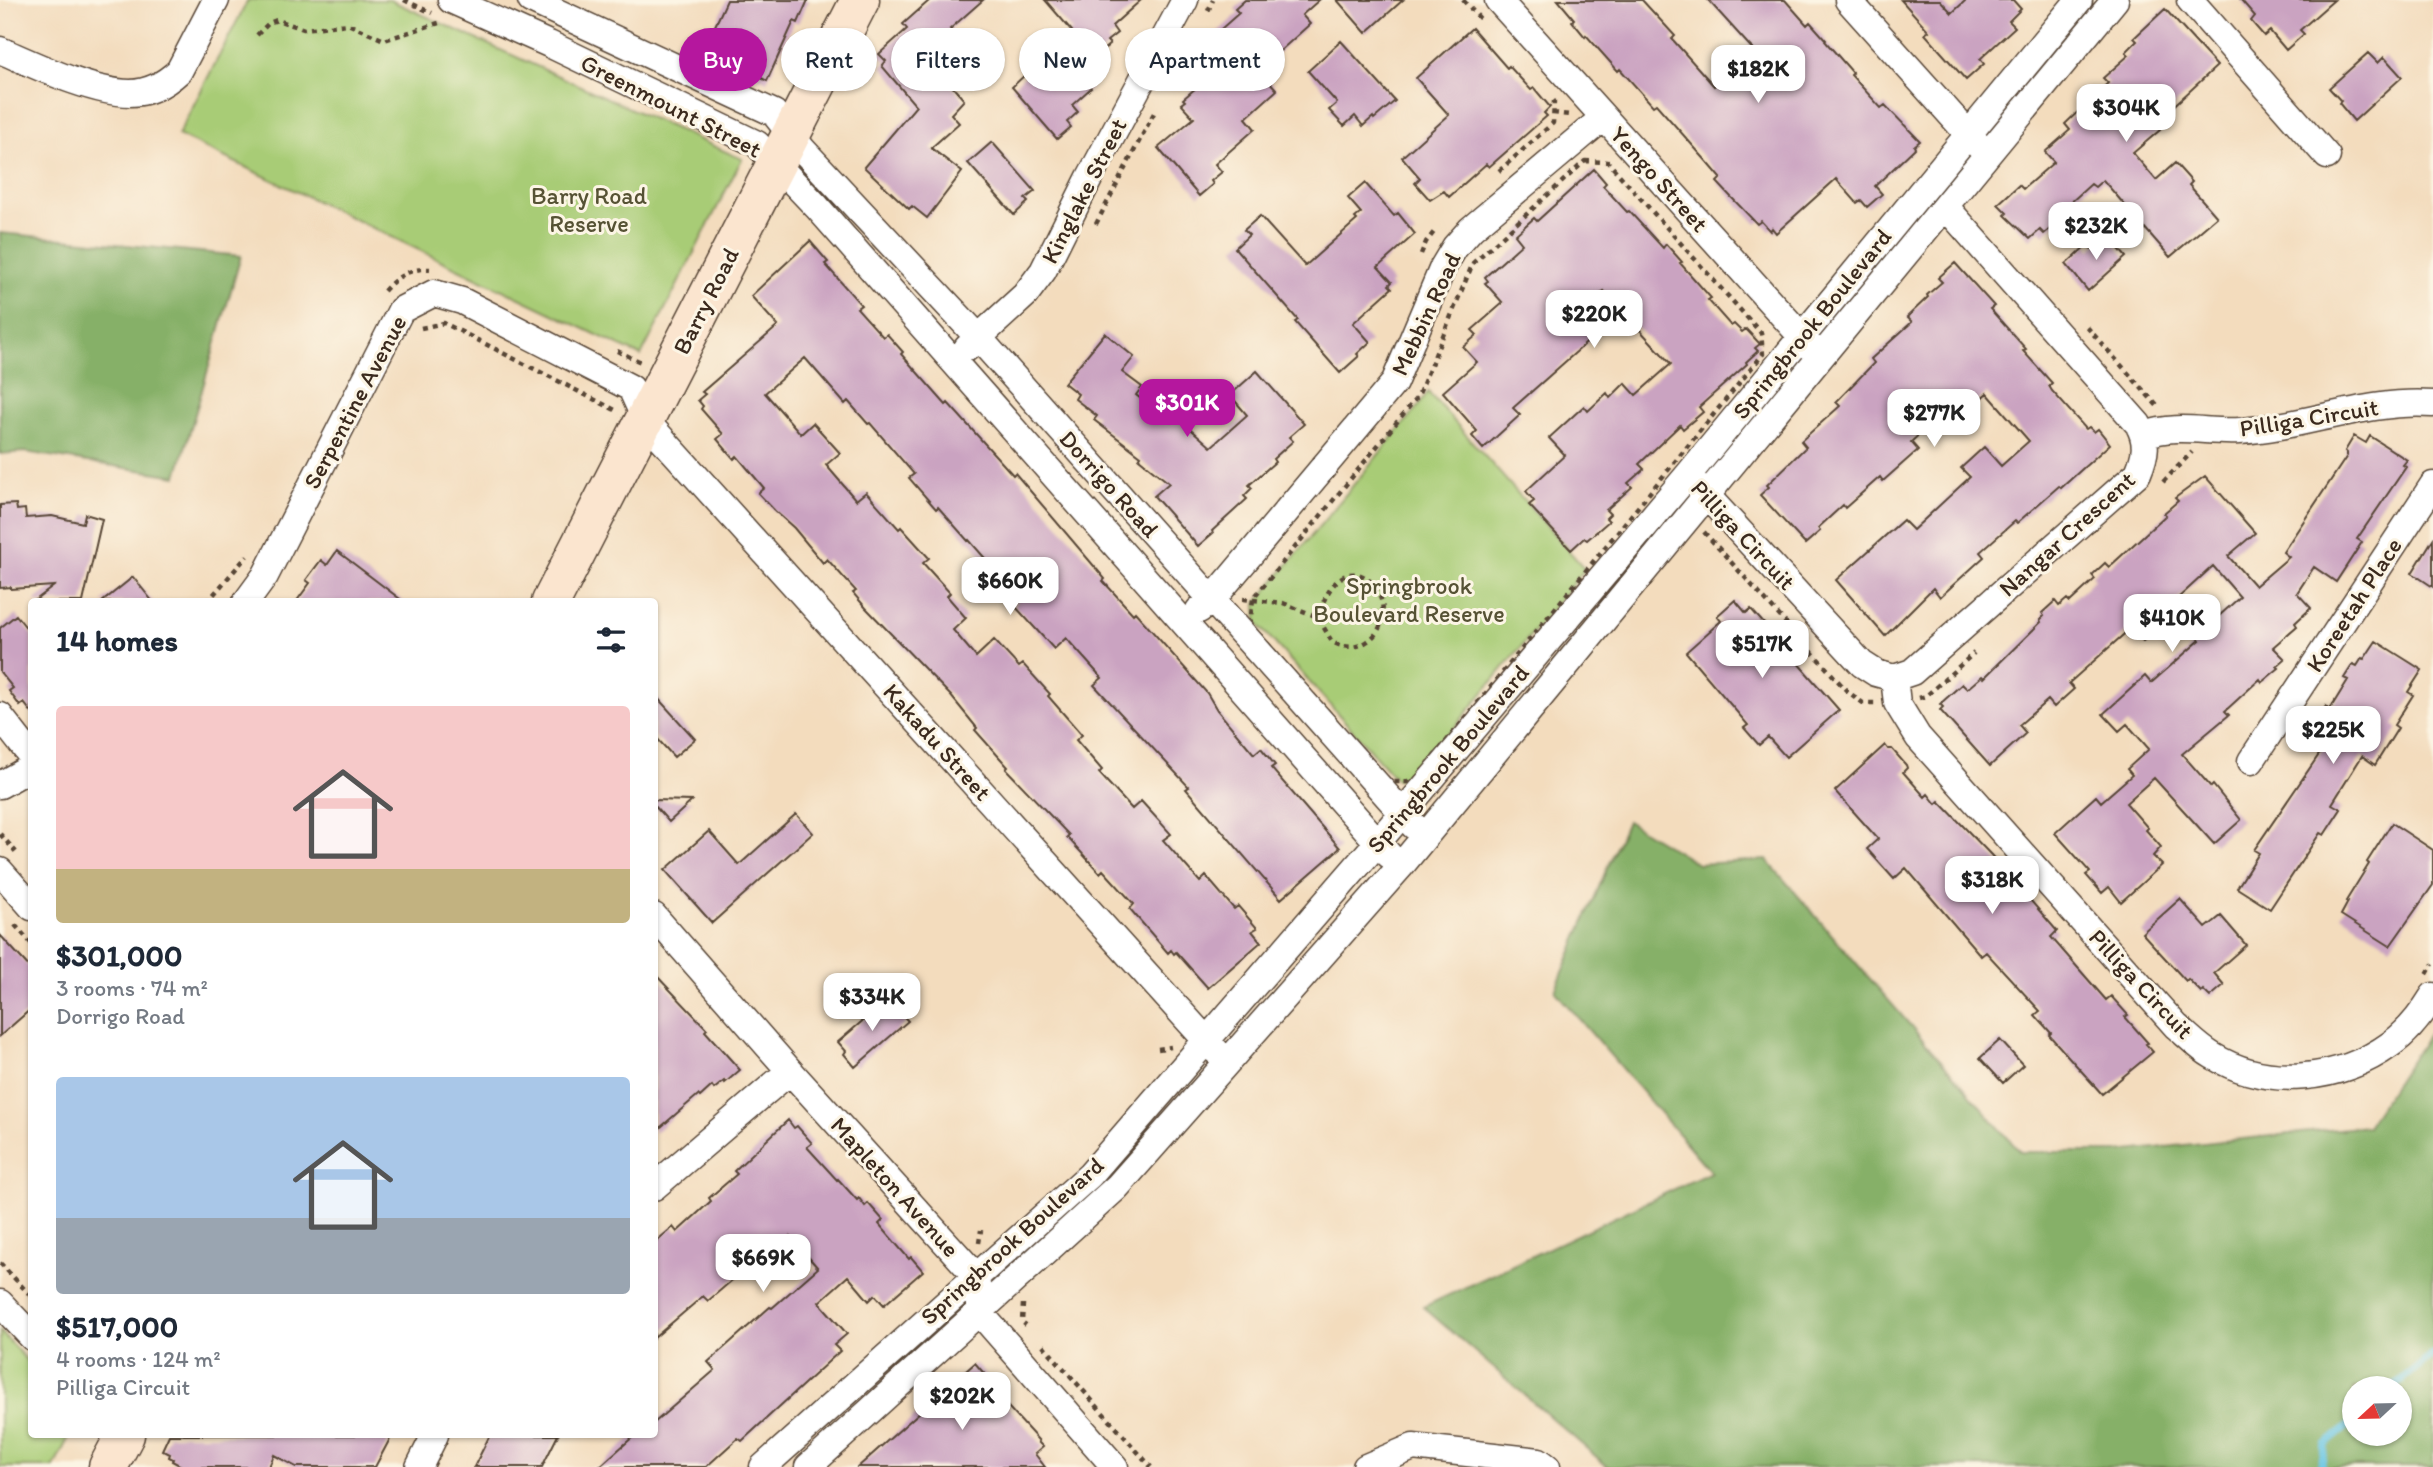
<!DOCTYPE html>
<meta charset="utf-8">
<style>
:root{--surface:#fff;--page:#f2f2f3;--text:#1f2937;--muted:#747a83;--accent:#b5179e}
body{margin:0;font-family:Itim,sans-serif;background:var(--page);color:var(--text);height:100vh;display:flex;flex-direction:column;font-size:26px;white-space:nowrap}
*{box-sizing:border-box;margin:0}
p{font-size:23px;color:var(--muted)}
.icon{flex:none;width:38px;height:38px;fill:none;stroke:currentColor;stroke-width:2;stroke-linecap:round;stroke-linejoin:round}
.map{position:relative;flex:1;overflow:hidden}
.sheet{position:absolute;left:28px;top:598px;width:630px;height:840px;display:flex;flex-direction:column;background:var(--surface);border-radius:7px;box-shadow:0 2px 5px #0004}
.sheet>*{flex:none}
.top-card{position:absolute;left:679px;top:28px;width:665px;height:63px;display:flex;gap:14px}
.needle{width:46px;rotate:248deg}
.tools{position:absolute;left:2342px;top:1376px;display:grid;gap:14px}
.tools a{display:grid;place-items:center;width:70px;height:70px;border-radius:50%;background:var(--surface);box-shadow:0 2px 5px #0004;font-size:35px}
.price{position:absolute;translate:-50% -60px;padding:0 16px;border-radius:14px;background:#fff;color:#222;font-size:23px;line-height:46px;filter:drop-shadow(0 2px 4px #0008)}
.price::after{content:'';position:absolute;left:50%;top:42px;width:21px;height:16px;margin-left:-10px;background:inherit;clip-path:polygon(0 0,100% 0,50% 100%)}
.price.on{background:var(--accent);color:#fff}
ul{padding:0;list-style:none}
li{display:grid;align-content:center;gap:14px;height:371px;padding:0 28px}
li span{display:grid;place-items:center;height:217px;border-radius:7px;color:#555}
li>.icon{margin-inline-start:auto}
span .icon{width:126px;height:126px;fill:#fffc;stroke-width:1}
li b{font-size:30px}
h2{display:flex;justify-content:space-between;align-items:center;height:84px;padding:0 28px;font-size:30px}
.pill{padding:0 24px;border-radius:32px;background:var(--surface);box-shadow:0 2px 5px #0004;font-size:24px;line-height:63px}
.pill.on{background:var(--accent);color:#fff}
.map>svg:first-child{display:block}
.green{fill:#a8cc76;stroke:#727b4a;stroke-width:2}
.forest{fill:#86b067;stroke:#606d42;stroke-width:2;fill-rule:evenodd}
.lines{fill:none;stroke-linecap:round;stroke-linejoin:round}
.stream{stroke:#67c6e5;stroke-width:7}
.building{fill:#caa3c1}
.street-casing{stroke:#574536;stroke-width:29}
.secondary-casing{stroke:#574536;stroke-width:41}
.path{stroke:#574536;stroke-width:4.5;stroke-dasharray:5 5;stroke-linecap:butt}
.street{stroke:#fff;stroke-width:26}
.secondary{stroke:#fbe5cf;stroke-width:38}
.labels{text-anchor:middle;stroke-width:6;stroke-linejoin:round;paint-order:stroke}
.street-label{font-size:24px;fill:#3b2a1e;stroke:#fcf5e5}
.park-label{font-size:24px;fill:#565234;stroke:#fcf5e5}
</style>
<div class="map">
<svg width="2433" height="1467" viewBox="0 0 2433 1467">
<rect width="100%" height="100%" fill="#fcf5e5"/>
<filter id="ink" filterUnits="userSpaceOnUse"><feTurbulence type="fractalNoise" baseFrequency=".0143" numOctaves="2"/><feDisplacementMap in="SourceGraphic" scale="14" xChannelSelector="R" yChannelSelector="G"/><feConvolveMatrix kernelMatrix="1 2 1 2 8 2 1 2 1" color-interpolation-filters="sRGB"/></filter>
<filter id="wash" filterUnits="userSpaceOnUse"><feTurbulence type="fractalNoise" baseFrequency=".00686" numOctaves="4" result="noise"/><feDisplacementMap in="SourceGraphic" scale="28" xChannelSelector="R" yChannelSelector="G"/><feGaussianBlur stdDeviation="1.57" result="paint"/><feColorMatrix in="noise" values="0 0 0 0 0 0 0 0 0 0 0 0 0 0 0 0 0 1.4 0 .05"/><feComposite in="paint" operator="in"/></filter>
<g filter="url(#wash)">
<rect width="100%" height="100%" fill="#f3dcbd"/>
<path class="green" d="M248,0h142l352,159 -101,197 -463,-221z
M1428,392l157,177 -172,209 -17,1 -139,-156 -1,-20 161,-195z
M0,1331l31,34 1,70h38l-16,32h-54z"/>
<path class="forest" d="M0,233l241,23 -64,220 -152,-24 -25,2z
M1627,821l71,43 69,-4 253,292h97l250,-26 66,-99v440h-825l-185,-160 288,-135 -156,-181zM2354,1388h45v45h-45z"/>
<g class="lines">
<path class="stream" d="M2393,1388l40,-34
M2321,1467l4,-22 29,-24"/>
</g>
<g id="blocks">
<path class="building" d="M727,0h81l-10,23 -4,-2 -27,60 -37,-20 4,-9 -26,-11z
M930,0h53l-33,29 28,32 -27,24 13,15 -13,14 8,9 -28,25 31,24 -35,46 -15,-12 -3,3 -45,-42 52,-61 -34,-40 4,-5 -7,-7 28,-25 -4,-5z
M1045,0h96l-29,26 5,7 -10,8 3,3 -24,21 10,11 -8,7 3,5 -19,17 6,7 -11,10 4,5 -14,12 -45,-52 60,-56z
M1245,0h74l-17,15 8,9 -40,36 8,9 -11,10 10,11 -31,28 9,11 -40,35 7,8 -11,9 2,3 -14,12 -41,-48 36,-30 -13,-14 4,-3 -2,-2 35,-30 -9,-9 14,-13 -10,-11 26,-23 -4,-4z
M1337,0h66l-37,33z
M1558,0h84l33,36 -3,3 42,47 12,-10 3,3 28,-25 -49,-54h77l22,25 3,-3 16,18 -1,1 28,32 -2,2 30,33 4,-3 35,36 -6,5 1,2 -40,38 7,8 -15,13 -6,-7 -4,3 -21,-24 -60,54 -4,-5 -2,3 -9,-10 -4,3 -26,-27 -14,-15 4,-4 -12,-14 -53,-60 -3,2 -33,-37 -2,2 -32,-36 -1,2 -13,-16 2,-2z
M1901,0h39l12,13 14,-13h47l8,9 -12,12 6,6 -35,32 4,5 -18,16 -41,-46 4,-3z
M2241,0h93l-34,30 4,4 -18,16 -16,-19 -6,5 -13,-15 4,-5z
M2165,9l52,57 -49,45 4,4 -14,12 2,3 -27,23 23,27 19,-17 17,19 -3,3 28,32 -47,40 -67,-77 -8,7 -4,-3 -32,29 4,5 -19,16 -4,-4 -10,9 -25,-24 2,-2 -9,-9 21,-19 4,4 31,-27 -9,-10 25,-22 -5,-6 43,-41 -5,-5 26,-23 -3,-3 11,-11 -3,-3z
M1472,28l35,40 2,-2 22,24 3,-2 16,19 -6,6 3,3 -58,51 -3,-3 -37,33 -5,-6 -14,9 -15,-17 5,-5 -18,-21 47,-42 -33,-37z
M1341,41l54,60 -21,18 -1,-2 -10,9 -8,-10 -11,10 -15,-16 8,-7 -29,-32z
M2368,53l10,10 6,-6 18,20 -48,44 -15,-18 2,-2 -12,-13z
M992,142l43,49 -10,8 3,3 -14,13 -46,-52z
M1594,169l12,14 -3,3 24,26 2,-1 34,37 3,-4 16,18 -2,1 31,35 -3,2 23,26 3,-2 8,8 4,-3 14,15 -5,4 3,3 -12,11 1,2 -48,43 4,5 -20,17 -3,-4 -41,39 5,5 -16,14 4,4 -26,23 4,4 -4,4 3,3 -22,19 -3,-2 -13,12 -42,-45 5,-4 -8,-10 39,-36 -16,-17 35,-32 4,5 19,-18 3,5 15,-15 11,12 35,-31 -67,-73 -31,27 19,20 -79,70 7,7 -37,34 -11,-13 5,-5 -34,-39 34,-30 -14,-15 14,-12 -5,-5 31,-27 -18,-20 3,-2 -3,-4 37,-33 -7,-9 19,-17 3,3z
M1365,183l29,33 4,-3 17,21 -37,33 14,15 -3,3 3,3 -39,35 17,19 -13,12 2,2 -19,17 -45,-51 3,-2 -63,-72 14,-13 -5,-5 16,-14 45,50 52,-46 -2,-2 6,-5 -13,-15z
M2107,235l19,22 -38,34 -22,-27 22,-20 3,5z
M810,241l18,21 -3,2 36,41 -4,3 26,29 4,-3 16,18 -2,2 45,51 2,-2 65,72 2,-2 90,106 -2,2 30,33 2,-2 72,81 10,17 37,44 7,-6 14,17 -4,3 69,80 -59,51 -95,-110 3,-2 -95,-102 8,-7 -36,-40 -12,11 -40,-44 3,-3 -9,-10 4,-3 -43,-49 -1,1 -30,-34 -2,2 -27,-31 5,-4 -44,-51 -2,1 -20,-23 -3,3 -40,-46 -40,35 36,41 12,-11 27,30 -14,12 30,35 10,-8 33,37 2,-2 28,31 -6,5 27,30 -3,3 19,22 -13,12 23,27 18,-17 25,27 4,-3 27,30 -2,2 34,39 -6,5 26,30 -3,3 33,36 9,-8 30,33 -8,6 37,42 6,-6 28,33 4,-3 19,22 -5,3 9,11 -53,46 -32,-36 -2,2 -3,-4 -3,3 -38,-44 4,-5 -31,-34 -3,3 -33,-36 2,-2 -63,-66 2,-2 -33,-37 2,-2 -26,-32 -85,-88 -13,-15 3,-2 -29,-32 -4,4 -29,-35 -19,-17 -17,-18 6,-5 -27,-32 -3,3 -17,-20 6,-5 -22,-25 2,-3 -5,-6 7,-6 -3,-2 76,-66 -27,-30z
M1955,263l39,43 -4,3 36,40 -3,2 29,32 -3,3 3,5 34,38 3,-2 5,5 4,-3 12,15 -49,44 -2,-2 -42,37 -2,-2 -35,31 4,5 -44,40 -7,-9 -48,48 -49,-56 67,-60 10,10 57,-53 -9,-9 23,-21 17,19 28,-25 -42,-48 -15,13 -10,-11 -51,47 7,8 -35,31 -3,-4 -35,31 -2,-3 -25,23 2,3 -15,13 -45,-49 9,-8 -2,-2 39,-38 -5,-6 39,-35 -4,-4 38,-39 -3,-4 41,-37 -5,-5 21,-20 -1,-2 15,-13 -4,-4z
M1105,333l29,24 -12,15 20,15 -6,8 35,27 5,-6 35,31 36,-32 -17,-20 27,-24 47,53 -15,13 4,4 -20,18 2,3 -26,23 3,3 -8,8 3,3 -35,32 1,2 -15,13 -44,-50 15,-13 -30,-24 2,-3 -47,-36 3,-4 -22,-17 3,-5 -14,-11z
M2354,436l12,7 4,-7 37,24 -4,5 3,2 -49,72 5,3 -26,40 -22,-15 -17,26 14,15 -16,15 2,3 -24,21 12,12 -8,7 2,2 -17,14 -2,-3 -35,32 4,4 -47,39 29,33 2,-2 28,35 -27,24 -60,-66 -28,25 22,25 -2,2 15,17 -8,9 9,9 -41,37 -12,-15 -7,6 -16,-18 4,-3 -35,-39 41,-37 5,6 31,-27 -5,-6 22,-20 -22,-25 -8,7 -16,-17 42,-38 6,7 49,-43 -3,-4 43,-39 -27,-31 -60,55 6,6 -16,14 -12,-13 -62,55 5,6 -20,18 -6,-7 -29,25 7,8 -36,33 -50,-56 3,-3 -3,-3 22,-20 5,5 15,-13 2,2 57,-56 -1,-2 4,-4 -2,-3 13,-12 4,5 8,-7 3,3 25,-23 -3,-4 13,-12 4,4 57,-52 -2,-2 14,-12 -3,-3 30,-22 50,57 -27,23 27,30 34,-29 -6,-5 64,-96v-3l-2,-2z
M16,504l1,6 8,-1 1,9 26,-2 31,7 2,-9 17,5 -19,83h-50l21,-16 -43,3v-2l-11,1v-83z
M2433,539v48l-21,-14z
M337,551l67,51h-108l14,-19 -4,-3 15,-20 6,5z
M133,577l20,25h-51z
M1735,600l11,13 5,-4 22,25 2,-1 16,18 -2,2 50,57 -53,47 -18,-20 -9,8 -15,-17 4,-3 -62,-73 35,-31 -4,-5z
M16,615l16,20v78l-8,-10 -4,3 -11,-15 4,-3 -13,-16v-44z
M2376,641l46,29 -14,22 5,3 -19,30 4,3 -23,37 -13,-9 -30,48 9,5 -17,26 -4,-2 -50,76 -33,-21 22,-35 -5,-3 77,-113 -17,-12 12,-19 4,3 18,-29 -4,-2 9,-14 4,2 5,-8 2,1z
M654,694l41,45 -21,18 -20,-22z
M1885,745l3,4h4l14,16 1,3 -4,4 22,25 3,-3 8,10 3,-3 52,54 66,76 -6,6 55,63 5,-4 17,19 -3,2 23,26 -2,1 7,8 -51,42 -53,-59 2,-2 -16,-18 5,-4 -54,-59 -5,4 -75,-88 -12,11 -27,-30 11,-10 -43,-48z
M654,800l38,1 -23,21 -15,-17z
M796,814l17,19 -101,90 -47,-53 44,-39 30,34z
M2392,823l41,27v35l-43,61 -49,-31 7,-13 -2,-1 23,-37 -2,-2z
M2180,899l26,29 15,-12 25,29 -32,28 10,12 -14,12 -7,-7 -2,2 -13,-13 -2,2 -44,-48z
M0,935l32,35v38l-32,28z
M654,973l53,56 -2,2 35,39 -15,13 -1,-2 -10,8 -2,-3 -12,11 -2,-2 -44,38z
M888,999l20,22 -53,46 -11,-13 2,-3 -8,-9z
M2000,1040l23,25 -20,18 -23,-25z
M788,1120l6,8 3,-2 15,17 -5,4 30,33 1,-1 19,21 2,-2 6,8 3,-3 15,17 -4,4 30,35 2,-2 12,14 -39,34 -9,-10 -6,6 -21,-25 -29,26 28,32 -13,11 6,6 -98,90 -4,-3 -32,29h-107l36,-32h19v-12l61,-53 -7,-8 62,-55 2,1 46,-40 -28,-32 -41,37 -4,-4 -37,32 -5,-5 -49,42v-95l19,-16 4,5 34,-31 -2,-3 28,-24 -3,-3z
M975,1363l26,30 -3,3 41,45 -1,1 5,5 -8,7 10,13h-187z
M169,1435h223l-17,32h-79l-22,-12 -5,12h-86l-11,-6 1,-2 -4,-2 1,-3 -8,-4z
M490,1435h68l-16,32h-68z"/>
</g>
</g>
<g filter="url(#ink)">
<use href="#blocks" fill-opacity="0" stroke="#574536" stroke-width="2"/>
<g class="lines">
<defs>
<path id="street" d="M451,0l98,44 208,100 60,63 572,648
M531,0l243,113 29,37 175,187 436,489
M1498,0l315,349
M1848,0l131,146
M2190,0l137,156
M0,50c37,16 90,42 130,43 19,0 35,-9 49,-22l37,-71
M967,348l58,-53 18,-24 47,-94 95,-177
M2144,435c35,-12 61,-2 96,-4 65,-4 128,-32 193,-27
M1696,484l166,180 14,9 18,5 3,25 21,34 258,289c12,10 23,22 37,30 54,33 127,25 178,-12 17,-12 31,-30 42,-48
M246,602l19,-26 136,-266 33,-17 28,8 169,87 15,33 570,630
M1199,610l13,-10 182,-217 49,-116 12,-20 16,-18 132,-111
M1894,678l18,-6 226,-199c8,-19 10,-31 0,-49l-193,-218
M0,716l32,41
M2251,761l182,-276
M0,785l32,-18
M0,871l32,36
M654,916l136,155 186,205 4,37 135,154
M654,1187l136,-116
M0,1303l32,34
M419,1467l16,-32
M763,1467l327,-292 288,-333 310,-367 391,-475
M808,1467l309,-280 283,-320 715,-867
M1366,1467l47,-20 126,14 8,6"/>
<path id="secondary" d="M551,602l309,-602
M108,1467l17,-32"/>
</defs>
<use href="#street" class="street-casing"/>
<use href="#secondary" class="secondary-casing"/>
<path class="path" d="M404,0l28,13
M1463,0l18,20
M1208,11l5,-11
M257,35l12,-12 8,-3 27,9 44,-5 36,16 58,-18
M1553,113l17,2
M1585,161l23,1 153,171 2,21 -350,428h-22l-141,-158 3,-25 165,-203 55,-133z
M1499,171l54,-48 1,-22 -4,-4
M1096,224l59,-113
M1421,254l5,-12 8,-10
M384,291c13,-15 27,-23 46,-22
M2087,327l73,82
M421,328l23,-5 171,87
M617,351l24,11
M2163,482l29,-30
M1704,532l143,159 16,12h13
M1243,599l40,4 35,14 14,25c11,6 25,7 36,-1 44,-31 -21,-120 -50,-24
M207,602l40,-46
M1919,698l7,-2 48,-43
M0,834l16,18
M15,925l17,19
M2427,974l6,-10
M1158,1049l13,-2
M979,1243l2,-13
M0,1263l32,34
M1023,1304l-1,18 4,3
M1043,1345l108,122"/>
<use href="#street" class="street"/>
<use href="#secondary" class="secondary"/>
</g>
</g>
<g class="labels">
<g class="street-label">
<text transform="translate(671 106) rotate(27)" y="8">Greenmount Street</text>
<text transform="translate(1659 179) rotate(48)" y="8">Yengo Street</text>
<text transform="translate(1084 191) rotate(-63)" y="8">Kinglake Street</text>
<text transform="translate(706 301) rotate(-63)" y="8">Barry Road</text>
<text transform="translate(1426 314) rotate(-65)" y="8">Mebbin Road</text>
<text transform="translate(1812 324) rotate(-51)" y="8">Springbrook Boulevard</text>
<text transform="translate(355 402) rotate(-62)" y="8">Serpentine Avenue</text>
<text transform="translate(2309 418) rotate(-9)" y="8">Pilliga Circuit</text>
<text transform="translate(1109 484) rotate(48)" y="8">Dorrigo Road</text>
<text transform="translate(2067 534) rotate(-42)" y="8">Nangar Crescent</text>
<text transform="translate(1743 535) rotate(47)" y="8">Pilliga Circuit</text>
<text transform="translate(2354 605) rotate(-57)" y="8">Koreetah Place</text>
<text transform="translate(937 742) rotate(48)" y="8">Kakadu Street</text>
<text transform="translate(1448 759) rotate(-50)" y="8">Springbrook Boulevard</text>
<text transform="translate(2141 984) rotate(47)" y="8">Pilliga Circuit</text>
<text transform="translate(895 1187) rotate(48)" y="8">Mapleton Avenue</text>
<text transform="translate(1012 1241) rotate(-42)" y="8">Springbrook Boulevard</text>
</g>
<g class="park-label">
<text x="589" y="204">Barry Road<tspan x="589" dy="28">Reserve</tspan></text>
<text x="1409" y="594">Springbrook<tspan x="1409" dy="28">Boulevard Reserve</tspan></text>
</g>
</g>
</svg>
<div class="tools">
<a><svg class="needle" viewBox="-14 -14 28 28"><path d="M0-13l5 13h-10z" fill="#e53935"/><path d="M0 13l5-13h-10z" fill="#747a83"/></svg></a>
</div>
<b class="price" style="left:1758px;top:105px">$182K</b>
<b class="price" style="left:2126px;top:144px">$304K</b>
<b class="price" style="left:2096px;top:262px">$232K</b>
<b class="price" style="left:1594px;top:350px">$220K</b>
<b class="price on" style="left:1187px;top:439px">$301K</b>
<b class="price" style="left:1934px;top:449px">$277K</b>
<b class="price" style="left:1010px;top:617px">$660K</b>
<b class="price" style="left:2172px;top:654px">$410K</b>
<b class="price" style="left:1762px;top:680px">$517K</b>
<b class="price" style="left:2333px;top:766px">$225K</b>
<b class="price" style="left:1992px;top:916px">$318K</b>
<b class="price" style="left:872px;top:1033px">$334K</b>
<b class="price" style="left:763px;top:1294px">$669K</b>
<b class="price" style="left:962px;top:1432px">$202K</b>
<div class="top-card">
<a class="pill on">Buy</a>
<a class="pill">Rent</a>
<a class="pill">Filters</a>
<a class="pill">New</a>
<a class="pill">Apartment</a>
</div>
<section class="sheet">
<h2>14 homes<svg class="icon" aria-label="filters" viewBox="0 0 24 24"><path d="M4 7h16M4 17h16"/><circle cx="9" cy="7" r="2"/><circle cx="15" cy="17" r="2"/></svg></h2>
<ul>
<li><span style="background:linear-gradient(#f6c9c9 75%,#c2b280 0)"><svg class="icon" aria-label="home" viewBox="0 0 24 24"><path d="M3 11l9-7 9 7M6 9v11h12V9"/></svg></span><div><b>$301,000</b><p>3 rooms · 74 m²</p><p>Dorrigo Road</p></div></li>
<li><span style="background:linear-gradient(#a9c7e8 65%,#9aa5b1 0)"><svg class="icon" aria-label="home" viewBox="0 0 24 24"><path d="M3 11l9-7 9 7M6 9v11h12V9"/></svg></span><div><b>$517,000</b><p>4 rooms · 124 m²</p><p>Pilliga Circuit</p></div></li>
</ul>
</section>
</div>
